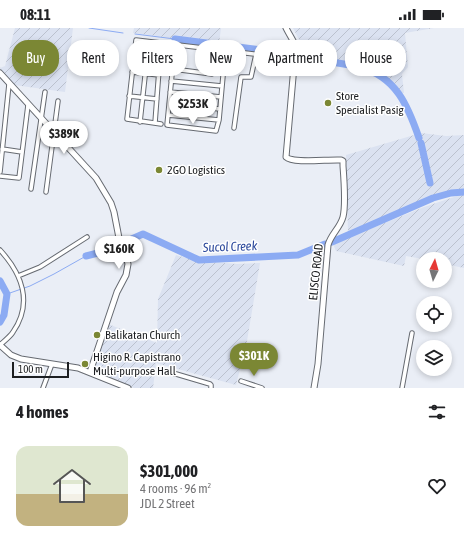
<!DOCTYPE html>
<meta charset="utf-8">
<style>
:root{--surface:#fff;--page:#f6f6f6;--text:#202124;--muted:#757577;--accent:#7b8734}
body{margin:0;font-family:"Asap Condensed",sans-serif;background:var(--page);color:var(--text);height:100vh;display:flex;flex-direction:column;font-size:15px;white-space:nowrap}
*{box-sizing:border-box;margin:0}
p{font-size:13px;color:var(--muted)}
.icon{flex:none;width:22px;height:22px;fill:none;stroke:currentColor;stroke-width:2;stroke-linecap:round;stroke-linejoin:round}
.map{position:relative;height:360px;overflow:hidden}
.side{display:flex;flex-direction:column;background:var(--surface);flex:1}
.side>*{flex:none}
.hud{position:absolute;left:12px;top:12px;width:440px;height:36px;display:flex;gap:8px}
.needle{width:26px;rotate:5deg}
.controls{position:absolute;left:416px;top:224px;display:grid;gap:8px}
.controls a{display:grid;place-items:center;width:36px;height:36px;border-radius:50%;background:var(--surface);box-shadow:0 2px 6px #0003;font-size:20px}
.scale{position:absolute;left:12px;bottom:10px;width:57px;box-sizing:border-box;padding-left:4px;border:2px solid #1c1e21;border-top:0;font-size:11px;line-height:14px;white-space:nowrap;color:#1c1e21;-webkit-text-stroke:3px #fff;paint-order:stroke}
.price{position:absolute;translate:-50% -34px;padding:0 9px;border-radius:14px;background:#fff;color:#222;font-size:13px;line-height:26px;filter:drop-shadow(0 1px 2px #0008)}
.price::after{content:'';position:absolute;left:50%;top:24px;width:12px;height:9px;margin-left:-6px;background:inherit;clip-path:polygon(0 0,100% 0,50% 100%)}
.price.current{background:var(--accent);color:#fff}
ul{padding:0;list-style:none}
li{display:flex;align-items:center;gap:12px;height:100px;padding:0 16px}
li span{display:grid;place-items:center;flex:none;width:112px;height:80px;border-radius:12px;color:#555}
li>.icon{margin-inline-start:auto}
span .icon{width:48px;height:48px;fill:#fffc;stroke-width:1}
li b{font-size:17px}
h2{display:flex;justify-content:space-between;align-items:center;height:48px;padding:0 16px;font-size:17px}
.tag{padding:0 14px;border-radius:16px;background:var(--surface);box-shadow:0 2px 6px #0003;font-size:14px;line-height:36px}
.tag.current{background:var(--accent);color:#fff}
.status{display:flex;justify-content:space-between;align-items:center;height:28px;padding:0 20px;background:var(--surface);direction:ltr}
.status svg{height:11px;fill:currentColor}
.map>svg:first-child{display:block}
.industrial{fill:url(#industrial-furrows)}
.garden{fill:#d5e0f9}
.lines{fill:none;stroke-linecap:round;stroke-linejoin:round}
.stream{stroke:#8cabf3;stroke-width:1}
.river{stroke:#8cabf3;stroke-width:7}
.street-casing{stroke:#666a71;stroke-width:5.5}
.secondary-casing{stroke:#666a71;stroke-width:7}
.street{stroke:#fff;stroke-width:3.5}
.secondary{stroke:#fff;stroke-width:5}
.poi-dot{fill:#7b8734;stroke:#fff;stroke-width:1.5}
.labels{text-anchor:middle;stroke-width:3;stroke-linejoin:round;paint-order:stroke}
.poi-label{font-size:12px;fill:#1c1e21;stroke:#fff;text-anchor:start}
.street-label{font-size:12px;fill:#1c1e21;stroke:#fff}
.water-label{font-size:13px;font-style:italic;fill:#2a479b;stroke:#fff}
</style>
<div class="status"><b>08:11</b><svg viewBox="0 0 49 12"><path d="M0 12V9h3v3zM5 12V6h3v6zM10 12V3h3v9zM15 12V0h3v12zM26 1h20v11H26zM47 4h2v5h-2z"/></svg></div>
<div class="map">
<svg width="464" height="360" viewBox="0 0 464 360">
<defs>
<pattern id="industrial-furrows" width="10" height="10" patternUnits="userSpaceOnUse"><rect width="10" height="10" fill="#dbe2f1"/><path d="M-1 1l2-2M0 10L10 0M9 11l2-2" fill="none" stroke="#bbc1ce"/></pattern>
</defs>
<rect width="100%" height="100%" fill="#eaeef6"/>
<path class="industrial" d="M15,0h58l-8,64 -51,-7 -14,-16v-1l5,-2z
M134,0h87l-2,16 -86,-11z
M293,0h141l-29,5 3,34 -6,7 2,19h-4l-20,-19 -19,-8 -53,-9z
M421,105l25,3 18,-1v55l-26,5 -90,38 -2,-78z
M460,167h4v73l-19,-4v-5h-22l-17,-3 -2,10 -68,-15 -3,-7 91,-37z
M176,227l21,6 40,3 23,-1 -13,78 -11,44 -80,-22 -3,25h-19l-40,-18 14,-46 49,19 1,-44z"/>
<path class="garden" d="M185,67l18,2 -1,9 -18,-2z"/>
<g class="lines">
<path class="stream" d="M89,0l34,5
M135,6l40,5
M7,266l23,-8 24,-12 32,-18"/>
<path class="river" d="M175,11l118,15c21,7 44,8 66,13 37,9 49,39 60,71
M421,115l9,40
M332,214l101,-44 18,-5 13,-1
M86,228l16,-4 41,-18 56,26 99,-5 27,-11
M0,253l7,13 -3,21 -4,7"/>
<defs>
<path id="street" d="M175,16l-8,81 49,6 3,-11 4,-44
M135,19l26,3
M173,41l39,5
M132,44l27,3
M171,53l51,5
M170,64l51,5
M129,68l28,3
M169,76l51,5
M168,87l51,5
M140,94l8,-73
M155,95l6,-80
M161,96l-34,-5 9,-79 161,19
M234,100l7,-51h10l5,-23
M2,121l20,3
M0,144l9,-88
M0,148l19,2 9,-73
M31,161l14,-97
M46,164l12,-91
M0,222c22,24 33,53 13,82 -3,5 -9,9 -13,13
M18,248l22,-9 47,-30
M166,343l44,13 1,1v3
M241,353l21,7
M43,360l9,-24
M402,360l10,-55"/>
<path id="secondary" d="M286,0c8,16 15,20 8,38l-8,91c7,7 43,2 55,3l2,1v5c1,13 3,39 0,51 -3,11 -12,17 -15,28l-10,119 -4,24
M0,45l96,105 15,25 3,9 5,26 5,10 4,16 -2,11 -9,17 -27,80
M0,317l11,10 10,4 57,9 50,20"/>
</defs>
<use href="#street" class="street-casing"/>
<use href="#secondary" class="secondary-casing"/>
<use href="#street" class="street"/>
<use href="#secondary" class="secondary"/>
</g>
<g class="poi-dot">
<circle cx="328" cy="75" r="4"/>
<circle cx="159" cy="142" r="4"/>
<circle cx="97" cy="307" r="4"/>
<circle cx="85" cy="336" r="4"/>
</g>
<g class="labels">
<g class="poi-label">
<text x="336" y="72">Store<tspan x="336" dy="14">Specialist Pasig</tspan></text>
<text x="167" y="146">2GO Logistics</text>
<text x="105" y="311">Balikatan Church</text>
<text x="93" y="333">Higino R. Capistrano<tspan x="93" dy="14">Multi-purpose Hall</tspan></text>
</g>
<g class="street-label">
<text transform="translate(316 244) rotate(-84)" y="4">ELISCO ROAD</text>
</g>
<g class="water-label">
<text transform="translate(230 218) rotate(-2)" y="5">Sucol Creek</text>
</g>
</g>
</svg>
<div class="controls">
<a><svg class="needle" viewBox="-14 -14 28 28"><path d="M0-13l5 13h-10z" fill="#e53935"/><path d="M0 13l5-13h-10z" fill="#757577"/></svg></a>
<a><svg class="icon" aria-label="locate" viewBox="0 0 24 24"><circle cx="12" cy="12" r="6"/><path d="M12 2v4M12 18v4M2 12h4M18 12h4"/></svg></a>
<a><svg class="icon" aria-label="layers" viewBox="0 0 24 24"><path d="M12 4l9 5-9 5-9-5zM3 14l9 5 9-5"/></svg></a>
</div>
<div class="scale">100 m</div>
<b class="price" style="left:193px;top:97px">$253K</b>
<b class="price" style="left:64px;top:127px">$389K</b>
<b class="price" style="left:119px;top:242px">$160K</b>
<b class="price current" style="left:254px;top:349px">$301K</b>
<div class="hud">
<a class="tag current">Buy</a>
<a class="tag">Rent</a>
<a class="tag">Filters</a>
<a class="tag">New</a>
<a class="tag">Apartment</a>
<a class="tag">House</a>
</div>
</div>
<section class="side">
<h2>4 homes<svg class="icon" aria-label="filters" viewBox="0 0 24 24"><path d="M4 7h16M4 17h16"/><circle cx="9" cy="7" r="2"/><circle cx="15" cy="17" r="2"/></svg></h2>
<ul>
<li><span style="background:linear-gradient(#dfe7d0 60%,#c2b280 0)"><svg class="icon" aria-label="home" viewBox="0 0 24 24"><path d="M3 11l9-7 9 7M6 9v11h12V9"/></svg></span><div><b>$301,000</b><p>4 rooms · 96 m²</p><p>JDL 2 Street</p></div><svg class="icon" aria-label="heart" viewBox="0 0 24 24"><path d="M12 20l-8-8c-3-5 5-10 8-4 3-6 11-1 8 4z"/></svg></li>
</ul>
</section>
